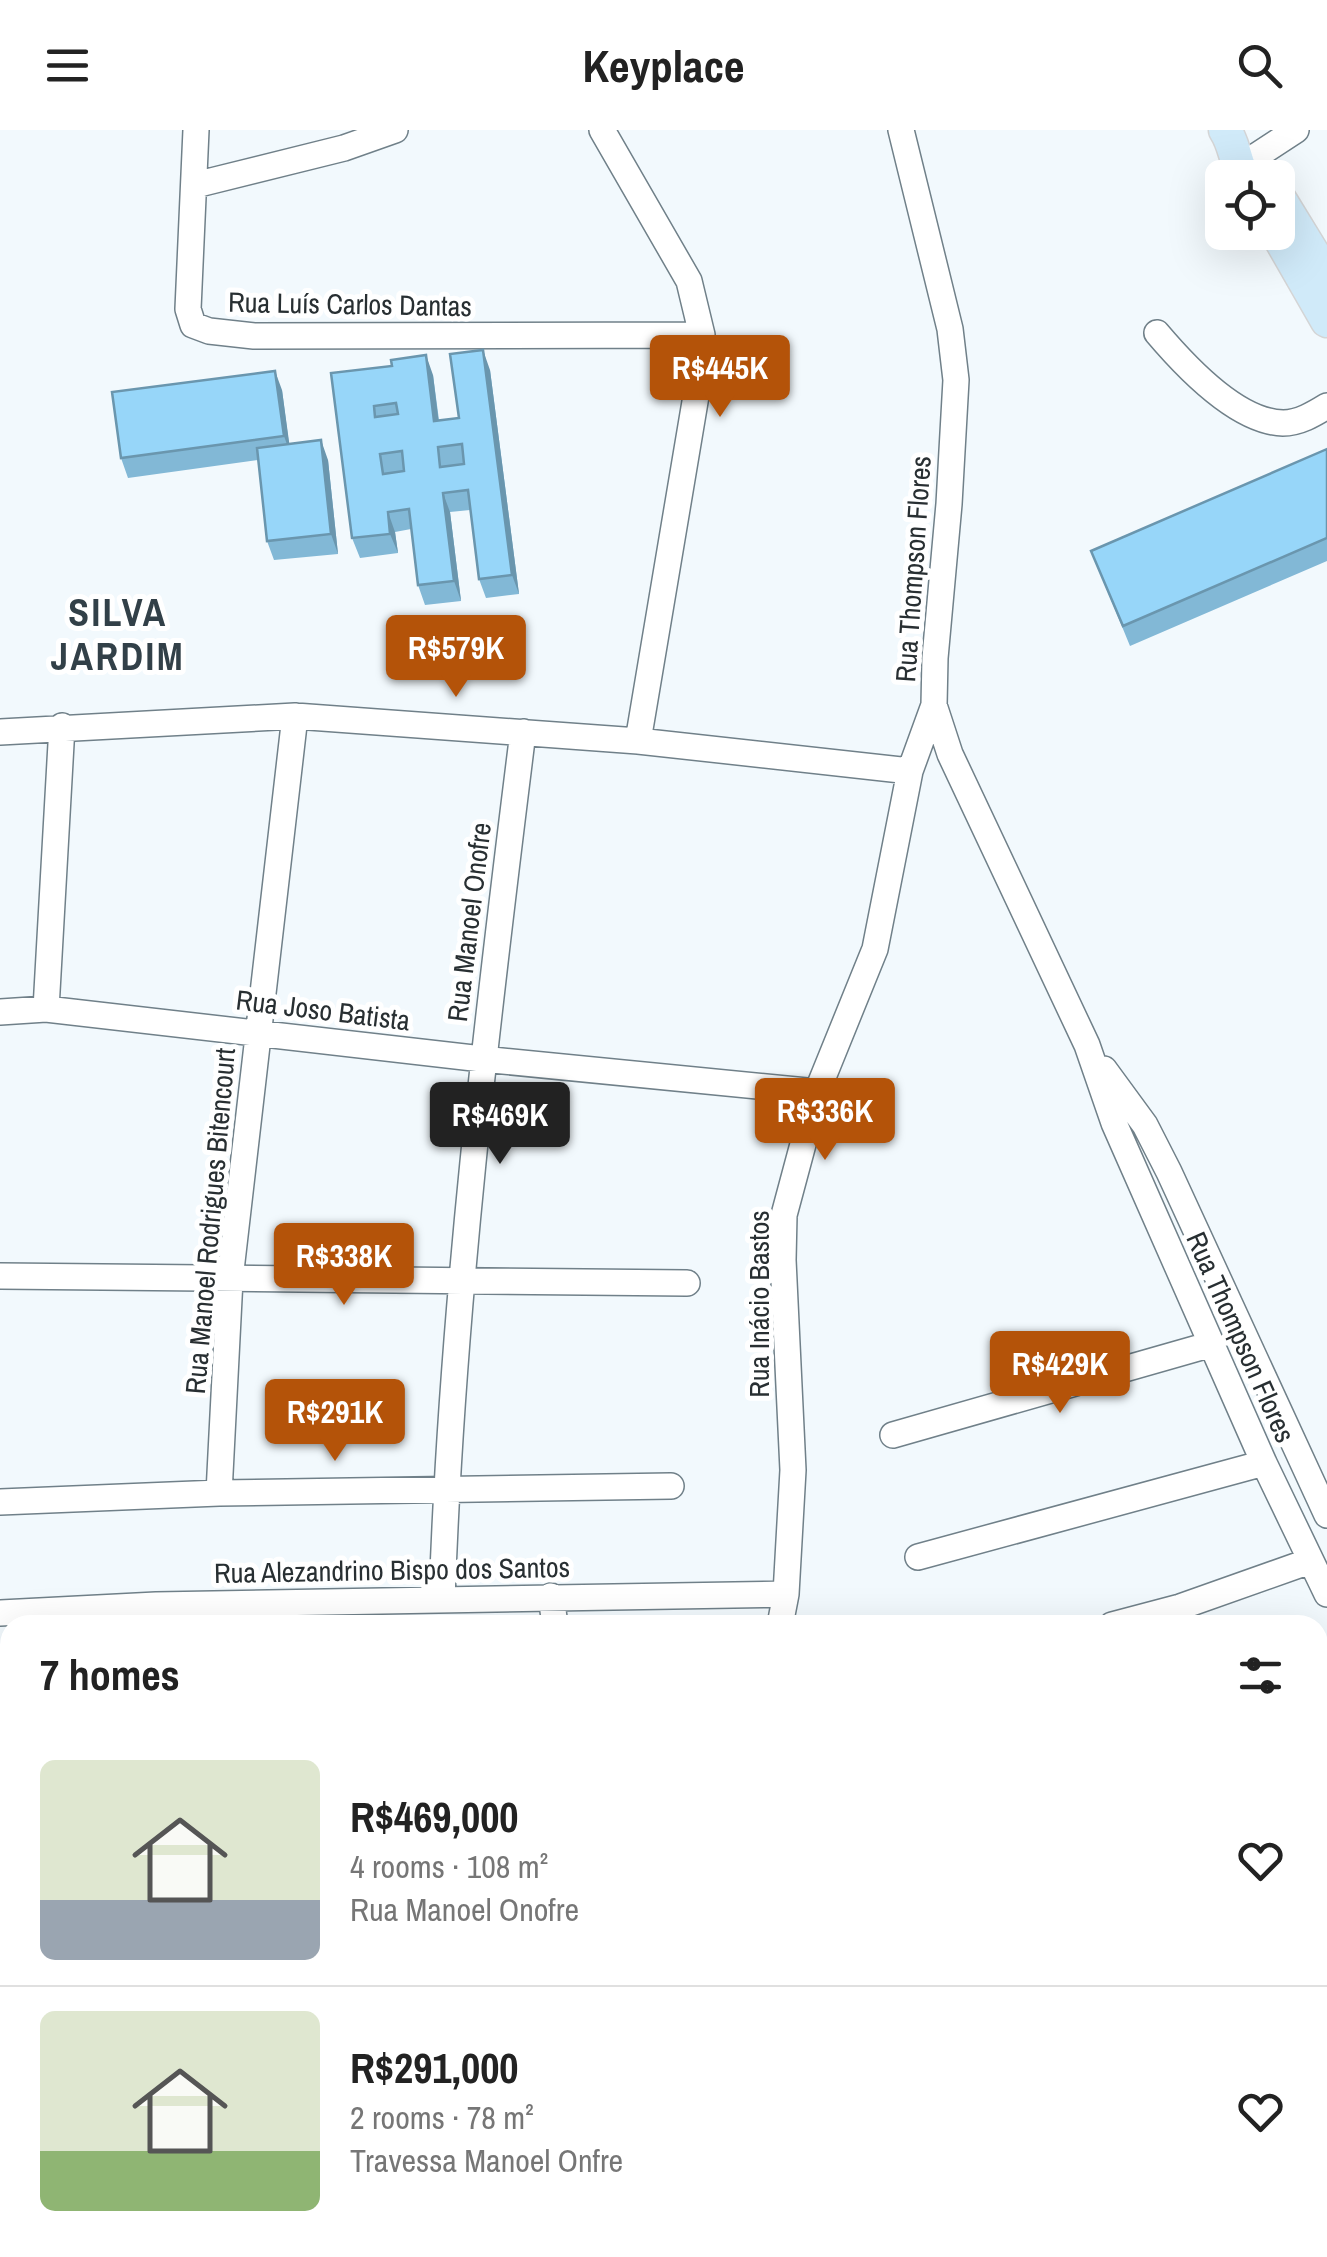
<!DOCTYPE html>
<meta charset="utf-8">
<style>
:root{--surface:#fff;--page:#f2f2f2;--text:#222;--muted:#767676;--line:#e0e0e0;--accent:#b45309}
body{margin:0;font-family:"Archivo Narrow",sans-serif;background:var(--page);color:var(--text);height:100vh;display:flex;flex-direction:column;font-size:38px;white-space:nowrap}
*{box-sizing:border-box;margin:0}
p{font-size:32px;color:var(--muted)}
.icon{flex:none;width:55px;height:55px;fill:none;stroke:currentColor;stroke-width:2;stroke-linecap:round;stroke-linejoin:round}
.map{position:relative;flex:1;overflow:hidden}
.panel{position:absolute;left:0px;top:1485px;width:1328px;height:642px;display:flex;flex-direction:column;background:var(--surface);border-radius:30px 30px 0 0;box-shadow:0 10px 40px #0002}
.panel>*{flex:none}
.controls{position:absolute;left:1205px;top:30px;display:grid;gap:20px}
.controls a{display:grid;place-items:center;width:90px;height:90px;border-radius:15px;background:var(--surface);box-shadow:0 10px 40px #0002;font-size:50px}
.price{position:absolute;translate:-50% -85px;padding:0 22px;border-radius:10px;background:var(--accent);color:#fff;font-size:32px;line-height:65px;filter:drop-shadow(0 2px 5px #0008)}
.price::after{content:'';position:absolute;left:50%;top:60px;width:30px;height:22px;margin-left:-15px;background:inherit;clip-path:polygon(0 0,100% 0,50% 100%)}
.price.current{background:#222;color:#fff}
ul{padding:0;list-style:none}
li{display:flex;align-items:center;gap:30px;height:250px;padding:0 40px}
li+li{border-top:2px solid var(--line)}
li span{display:grid;place-items:center;flex:none;width:280px;height:200px;border-radius:15px;color:#555}
li>.icon{margin-inline-start:auto}
span .icon{width:120px;height:120px;fill:#fffc;stroke-width:1}
li b{font-size:42px}
h2{display:flex;justify-content:space-between;align-items:center;height:120px;padding:0 40px;font-size:42px}
header{display:flex;justify-content:space-between;align-items:center;height:130px;padding:0 40px;background:var(--surface);font-size:45px;font-weight:700}
.map>svg:first-child{display:block}
.lines{fill:none;stroke-linecap:round;stroke-linejoin:round}
.minor-casing{stroke:#708089;stroke-width:28}
.major-casing{stroke:#d4d5d6;stroke-width:35}
.minor{stroke:#fff;stroke-width:25}
.major{stroke:#d0eaf9;stroke-width:32}
.rail{stroke:#6b7275;stroke-width:6;stroke-dasharray:18 18;stroke-linecap:butt}
.wall{fill:#82b8d6}
.shaded-wall{fill:#6a96ae}
.building{fill:#97d6f9;stroke:#6a96ae;stroke-width:2.5;fill-rule:evenodd}
.labels{text-anchor:middle;stroke-width:10;stroke-linejoin:round;paint-order:stroke}
.street-label{font-size:28px;fill:#282f32;stroke:#fff}
.district-label{font-size:38px;font-weight:bold;letter-spacing:2.5px;fill:#324048;stroke:#fff}
</style>
<header><svg class="icon" aria-label="menu" viewBox="0 0 24 24"><path d="M4 6h16M4 12h16M4 18h16"/></svg>Keyplace<svg class="icon" aria-label="search" viewBox="0 0 24 24"><circle cx="10" cy="10" r="6"/><path d="M15 15l6 6"/></svg></header>
<div class="map">
<svg width="1327" height="2127" viewBox="0 0 1327 2127">
<rect width="100%" height="100%" fill="#f2f9fd"/>
<g class="lines">
<defs>
<path id="minor" d="M196,0l-8,179 5,16 16,6 45,5 448,-1
M602,0l87,151 13,54 -3,43 -61,363
M901,0l49,199 6,51 -7,124 -14,154 -1,47 16,49 137,291 27,78 150,340 63,131
M1238,38l58,-38
M195,55l149,-37 51,-18
M1157,203c28,33 80,89 126,90 16,0 31,-9 44,-17
M0,602l295,-16 343,25 272,30
M46,879l16,-283
M0,882l46,-3 436,50 335,33
M1104,939l41,56 24,47 158,343
M0,1146l687,7
M893,1305l319,-91
M219,1363l11,-214 65,-563
M0,1372l219,-9 452,-7
M918,1427l346,-94
M551,1466l4,29
M442,1469c10,-290 45,-579 81,-867
M0,1483l156,-8 630,-11
M780,1495l6,-31 7,-124 -10,-210 1,-45 33,-123 58,-143 35,-178 24,-66
M1112,1495l68,-18 130,-46
M1318,1770l9,4
M1318,1858l9,9
M0,1938l10,-1
M0,2003l10,-1
M517,2118l1,9
M663,2118l1,9
M730,2118l2,9
M1012,2118l1,9
M1039,2127l27,-5 41,5"/>
<path id="major" d="M1225,0c10,15 10,32 19,48
M1278,66l49,80
M1276,102l51,89"/>
</defs>
<use href="#minor" class="minor-casing"/>
<use href="#major" class="major-casing"/>
<use href="#minor" class="minor"/>
<use href="#major" class="major"/>
<path class="rail" d="M1318,1815l9,8
M0,1968h10"/>
</g>
<path class="wall" d="M490,240l29,224 -33,4 -7,-19 -9,-69 -20,2 11,89 -36,4 -7,-20 -7,-56 -16,3 3,21 -38,5 -8,-20 -21,-165 102,2 6,45 20,-2z
M282,260l7,54 39,16 10,94 -64,6 -7,-19 -9,-81 -130,18 -7,-20z
M1327,319v112l-197,85 -39,-95z"/>
<path class="shaded-wall" d="M483,220l7,20 29,224 -7,-19z
M426,225l7,20 8,66 -7,-20z
M275,241l7,19 9,66 -7,-20z
M321,310l7,20 10,94 -7,-20z
M443,363l7,19 11,89 -7,-20z
M388,382l7,20 3,21 -8,-19z"/>
<path class="building" d="M483,220l29,225 -33,4 -11,-89 -25,3 11,88 -36,4 -9,-76 -21,3 2,22 -38,4 -21,-165 61,-7 -1,-6 35,-5 8,66 25,-3 -9,-64zM396,273l2,11 -23,3 -1,-11zM462,314l2,20 -24,3 -2,-20zM402,321l2,20 -21,3 -3,-20z
M275,241l9,65 -163,22 -9,-66z
M321,310l10,94 -64,7 -10,-93z
M1327,319v89l-204,88 -32,-75z"/>
<g class="labels">
<g class="street-label">
<text transform="translate(350 174) rotate(1)" y="10">Rua Luís Carlos Dantas</text>
<text transform="translate(913 439) rotate(-86)" y="10">Rua Thompson Flores</text>
<text transform="translate(469 792) rotate(-83)" y="10">Rua Manoel Onofre</text>
<text transform="translate(323 880) rotate(7)" y="10">Rua Joso Batista</text>
<text transform="translate(210 1091) rotate(-85)" y="10">Rua Manoel Rodrigues Bitencourt</text>
<text transform="translate(759 1174) rotate(-90)" y="10">Rua Inácio Bastos</text>
<text transform="translate(1241 1207) rotate(66)" y="10">Rua Thompson Flores</text>
<text transform="translate(392 1440) rotate(-1)" y="10">Rua Alezandrino Bispo dos Santos</text>
</g>
<g class="district-label">
<text x="118" y="496">SILVA<tspan x="118" dy="44">JARDIM</tspan></text>
</g>
</g>
</svg>
<div class="controls">
<a><svg class="icon" aria-label="locate" viewBox="0 0 24 24"><circle cx="12" cy="12" r="6"/><path d="M12 2v4M12 18v4M2 12h4M18 12h4"/></svg></a>
</div>
<b class="price" style="left:720px;top:290px">R$445K</b>
<b class="price" style="left:456px;top:570px">R$579K</b>
<b class="price" style="left:825px;top:1033px">R$336K</b>
<b class="price current" style="left:500px;top:1037px">R$469K</b>
<b class="price" style="left:344px;top:1178px">R$338K</b>
<b class="price" style="left:1060px;top:1286px">R$429K</b>
<b class="price" style="left:335px;top:1334px">R$291K</b>
<section class="panel">
<h2>7 homes<svg class="icon" aria-label="filters" viewBox="0 0 24 24"><path d="M4 7h16M4 17h16"/><circle cx="9" cy="7" r="2"/><circle cx="15" cy="17" r="2"/></svg></h2>
<ul>
<li><span style="background:linear-gradient(#dfe7d0 70%,#9aa5b1 0)"><svg class="icon" aria-label="home" viewBox="0 0 24 24"><path d="M3 11l9-7 9 7M6 9v11h12V9"/></svg></span><div><b>R$469,000</b><p>4 rooms · 108 m²</p><p>Rua Manoel Onofre</p></div><svg class="icon" aria-label="heart" viewBox="0 0 24 24"><path d="M12 20l-8-8c-3-5 5-10 8-4 3-6 11-1 8 4z"/></svg></li>
<li><span style="background:linear-gradient(#dfe7d0 70%,#8fb573 0)"><svg class="icon" aria-label="home" viewBox="0 0 24 24"><path d="M3 11l9-7 9 7M6 9v11h12V9"/></svg></span><div><b>R$291,000</b><p>2 rooms · 78 m²</p><p>Travessa Manoel Onfre</p></div><svg class="icon" aria-label="heart" viewBox="0 0 24 24"><path d="M12 20l-8-8c-3-5 5-10 8-4 3-6 11-1 8 4z"/></svg></li>
</ul>
</section>
</div>
